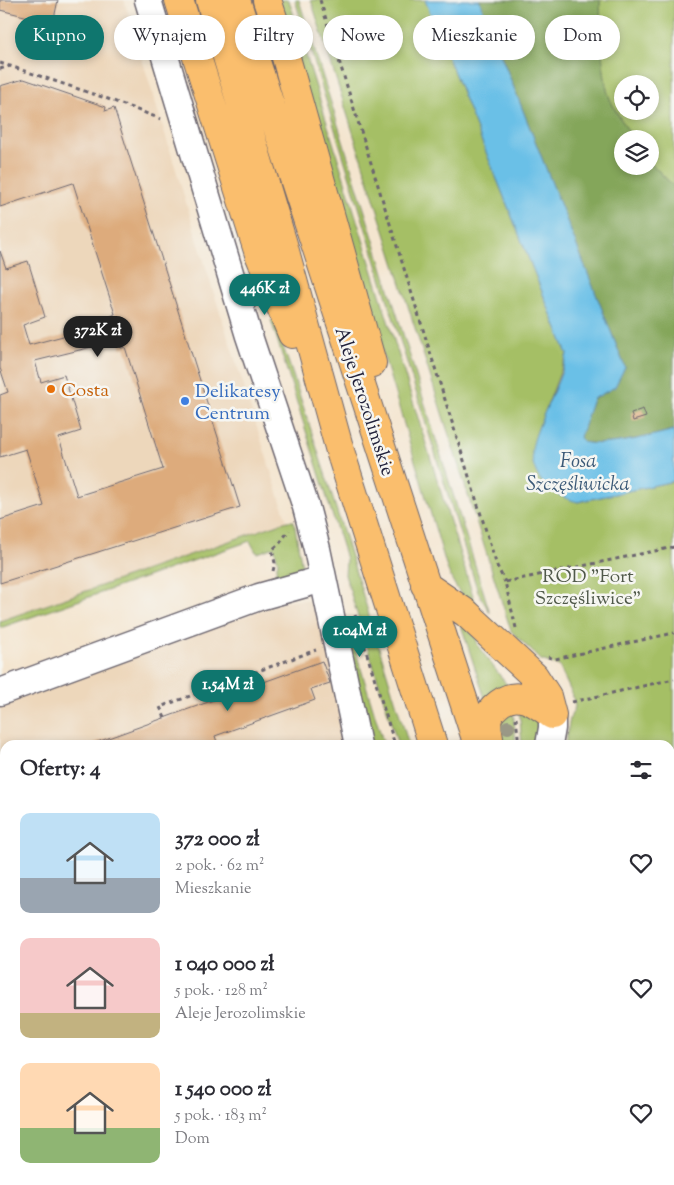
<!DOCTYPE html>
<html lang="pl">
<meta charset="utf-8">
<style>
:root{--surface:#fff;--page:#f2f2f3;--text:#2b2b33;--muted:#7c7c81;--accent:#0f766e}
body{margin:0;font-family:"Sorts Mill Goudy",serif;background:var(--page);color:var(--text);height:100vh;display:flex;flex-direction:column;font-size:19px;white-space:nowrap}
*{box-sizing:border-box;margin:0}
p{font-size:16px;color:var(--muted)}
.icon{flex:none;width:28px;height:28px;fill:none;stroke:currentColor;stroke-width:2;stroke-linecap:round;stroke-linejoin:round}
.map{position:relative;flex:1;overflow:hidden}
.details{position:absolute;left:0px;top:740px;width:675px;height:445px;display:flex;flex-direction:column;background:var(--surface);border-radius:15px 15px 0 0;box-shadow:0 2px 8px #0003}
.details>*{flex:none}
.top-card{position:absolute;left:15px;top:15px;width:645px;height:45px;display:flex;gap:10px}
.buttons{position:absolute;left:614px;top:75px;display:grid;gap:10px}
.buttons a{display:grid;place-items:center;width:45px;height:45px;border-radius:50%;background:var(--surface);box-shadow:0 2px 8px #0003;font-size:25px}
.price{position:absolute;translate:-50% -42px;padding:0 11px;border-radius:18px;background:var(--accent);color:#fff;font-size:16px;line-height:32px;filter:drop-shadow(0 1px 2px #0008)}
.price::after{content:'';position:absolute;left:50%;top:30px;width:15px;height:11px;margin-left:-8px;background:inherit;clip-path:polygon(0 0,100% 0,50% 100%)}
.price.active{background:#222;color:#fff}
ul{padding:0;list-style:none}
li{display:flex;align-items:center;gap:15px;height:125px;padding:0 20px}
li span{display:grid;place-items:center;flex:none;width:140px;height:100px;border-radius:10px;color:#555}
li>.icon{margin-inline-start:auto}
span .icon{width:60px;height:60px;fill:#fffc;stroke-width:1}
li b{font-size:21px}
h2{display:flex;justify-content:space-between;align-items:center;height:60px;padding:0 20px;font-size:21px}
.pill{padding:0 18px;border-radius:22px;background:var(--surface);box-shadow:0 2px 8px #0003;font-size:18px;line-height:45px}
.pill.active{background:var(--accent);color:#fff}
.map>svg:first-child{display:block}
.built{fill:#edd7bb}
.green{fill:#a5bf65;stroke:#647050;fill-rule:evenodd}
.forest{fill:#84a65a;stroke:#53644a}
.water{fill:#6ac0e7;stroke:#467191}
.building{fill:#ddab7b;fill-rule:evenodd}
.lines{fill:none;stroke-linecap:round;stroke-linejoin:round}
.minor-casing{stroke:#6c666f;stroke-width:29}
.major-casing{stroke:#6c666f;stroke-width:30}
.path{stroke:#6c666f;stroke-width:3;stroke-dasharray:4 4;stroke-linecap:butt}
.minor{stroke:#fff;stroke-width:26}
.major{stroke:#fabe6d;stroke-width:28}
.tree{fill:#9a9886}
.food-dot{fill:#e8710a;stroke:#f6f6f2;stroke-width:2}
.shop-dot{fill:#3f7fe0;stroke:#f6f6f2;stroke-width:2}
.labels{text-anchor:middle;stroke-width:5;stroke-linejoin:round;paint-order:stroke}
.food-label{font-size:19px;fill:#c56008;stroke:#f6f6f2;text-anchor:start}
.shop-label{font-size:19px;fill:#366cbe;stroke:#f6f6f2;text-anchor:start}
.street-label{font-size:19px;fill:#22223b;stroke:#f6f6f2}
.park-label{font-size:19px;fill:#50594a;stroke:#f6f6f2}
.water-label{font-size:20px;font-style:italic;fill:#3b5977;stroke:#f6f6f2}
</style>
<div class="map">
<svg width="674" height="1185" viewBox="0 0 674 1185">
<rect width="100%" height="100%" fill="#f6f6f2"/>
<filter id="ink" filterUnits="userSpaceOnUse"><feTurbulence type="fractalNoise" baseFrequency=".02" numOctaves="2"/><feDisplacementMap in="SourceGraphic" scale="10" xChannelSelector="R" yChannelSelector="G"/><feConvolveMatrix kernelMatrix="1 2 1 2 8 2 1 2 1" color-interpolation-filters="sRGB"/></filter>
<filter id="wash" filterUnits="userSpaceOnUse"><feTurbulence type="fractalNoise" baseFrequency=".0096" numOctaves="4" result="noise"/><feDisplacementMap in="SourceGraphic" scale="20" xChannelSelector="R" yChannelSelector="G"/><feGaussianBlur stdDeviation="1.12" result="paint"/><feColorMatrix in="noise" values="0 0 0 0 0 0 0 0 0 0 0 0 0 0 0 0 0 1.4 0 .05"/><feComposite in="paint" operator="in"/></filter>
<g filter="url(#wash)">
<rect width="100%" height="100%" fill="#f4e5cf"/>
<path class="built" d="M0,0h124l87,284 76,237 -287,100z
M306,600l8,5 6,10 31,130h-346v28l-5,-16v-52l287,-104z
M289,1180h72l13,4 2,-4h69l1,5h-158z"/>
<path class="green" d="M280,0h9l185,599 9,17c-18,-17 -27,-24 -36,-48l-154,-515z
M295,0h4l191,613 -12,-21z
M311,0h114l142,354 -31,81 -4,17 2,15 44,35 96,-21v412l-4,3v-151h-105l5,-27 5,-11 -3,-13 -13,-28 -18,-6 -30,-29z
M600,0h74v187l-24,-25v-23h-16c-9,-13 -23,-33 -27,-49 -6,-29 -6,-60 -7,-90zM622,84h28v27h-28z
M271,320h3c49,140 91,283 135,425h-11l-53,-170 1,-15 -2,-8z
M287,521h7l8,46 -13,9 -15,3 4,-17 -4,-15 -16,6 -2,-1 -6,-11 -250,87v-7z
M460,622l16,16 2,8 29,39 -21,17z
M352,639l32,106h-14l-24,-104z
M519,707l19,10 2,8 -2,20h-16z
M513,708l3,37h-17l-3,-22z
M670,976l4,7v93l-4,-9z
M198,1180h91l-1,5h-92z
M445,1180h49l2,5h-50z"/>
<path class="forest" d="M479,0h121c1,30 1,61 7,90 4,16 18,36 27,49h-12v27h28v-4l24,25v243c-24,6 -68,18 -91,12l-4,-5 14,-38 21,-12 11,-20z
M0,759l5,14v110l-5,-13z
M674,893v90l-4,-7v-80z
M5,938v242h127l1,5h-133v-243z"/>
<path class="water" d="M425,0h54l146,367 -10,20 -22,12 -13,38 3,5c23,6 68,-6 91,-12v51l-96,21c-25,-6 -46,-21 -46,-50 0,-8 4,-18 7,-26 9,-24 22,-47 28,-72z"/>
<g id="blocks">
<path class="building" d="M0,0h58l-5,23 -53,-13z
M24,79l82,28 -1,4 9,-3 126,399 -240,76v-63l44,-14 -18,-57 -26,8v-62l8,-3 -8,-24v-117l6,17 22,-7 17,56 -22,8 6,20 72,-19 2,3 12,-4 -4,-9 4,-2 -42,-131 -73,24v-121zM118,338l3,10 4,-1 38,122 -86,27 -18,-58 22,-7 -17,-56 -23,7 -6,-21 73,-18 -1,-2z
M643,409l3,8 -13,4 -2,-8z
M322,661l8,22 -19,6 4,11 -100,36 3,9h-129z"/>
</g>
</g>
<g filter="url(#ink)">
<use href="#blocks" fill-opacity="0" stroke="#6c666f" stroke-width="1"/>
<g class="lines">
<defs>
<path id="minor" d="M148,0l101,336 57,171 11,42 41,196
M0,692l259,-95 64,-18
M549,745l3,-17v-13
M670,1144l4,10
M505,1180l1,5"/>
<path id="major" d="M179,0l80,254 33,80
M210,0l73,244 57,207 93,294
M236,0l242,745
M267,0l18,54 87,309
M425,585l41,28 68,63 13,20 5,19
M490,745c-1,-8 -4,-20 -2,-27 2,-7 7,-11 12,-15 19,-14 37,1 52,12
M570,1180l2,5
M613,1180l1,5"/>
</defs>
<use href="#minor" class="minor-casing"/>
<use href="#major" class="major-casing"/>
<path class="path" d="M320,0l177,566 8,16
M0,63l9,3
M0,69l10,-3 98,33 53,20
M273,571l2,-8 -3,-13 8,-7 9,-13
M355,615l40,130
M516,628l-11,-46 169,-35
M548,657l7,2 119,-26
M572,702l102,-23
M165,718l-5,-11 156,-57
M516,718l3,27
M670,830l4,1
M657,1180l2,5"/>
<use href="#minor" class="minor"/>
<use href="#major" class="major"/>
</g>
<circle class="tree" cx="508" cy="727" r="7"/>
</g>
<circle class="food-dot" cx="51" cy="389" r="5"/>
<circle class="shop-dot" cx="185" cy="401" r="5"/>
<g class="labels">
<g class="food-label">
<text x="61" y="396">Costa</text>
</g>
<g class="shop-label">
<text x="195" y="397">Delikatesy<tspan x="195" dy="22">Centrum</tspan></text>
</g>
<g class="street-label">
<text transform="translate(366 401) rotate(72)" y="7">Aleje Jerozolimskie</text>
</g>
<g class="park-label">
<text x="588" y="582">ROD "Fort<tspan x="588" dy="22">Szczęśliwice"</tspan></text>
</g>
<g class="water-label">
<text x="578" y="467">Fosa<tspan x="578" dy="23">Szczęśliwicka</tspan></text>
</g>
</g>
</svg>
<div class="buttons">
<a><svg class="icon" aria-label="locate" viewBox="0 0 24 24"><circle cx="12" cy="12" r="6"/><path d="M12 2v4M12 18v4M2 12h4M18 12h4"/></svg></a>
<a><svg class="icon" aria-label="layers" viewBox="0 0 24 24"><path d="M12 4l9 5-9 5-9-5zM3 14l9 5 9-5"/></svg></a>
</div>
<b class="price" style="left:265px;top:316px">446K zł</b>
<b class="price active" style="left:98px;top:358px">372K zł</b>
<b class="price" style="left:360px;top:658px">1.04M zł</b>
<b class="price" style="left:228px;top:712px">1.54M zł</b>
<div class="top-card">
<a class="pill active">Kupno</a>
<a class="pill">Wynajem</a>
<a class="pill">Filtry</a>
<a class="pill">Nowe</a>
<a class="pill">Mieszkanie</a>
<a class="pill">Dom</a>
</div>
<section class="details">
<h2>Oferty: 4<svg class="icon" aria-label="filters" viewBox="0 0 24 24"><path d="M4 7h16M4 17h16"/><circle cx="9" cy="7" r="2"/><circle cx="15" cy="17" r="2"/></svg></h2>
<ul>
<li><span style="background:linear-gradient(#bfe0f5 65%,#9aa5b1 0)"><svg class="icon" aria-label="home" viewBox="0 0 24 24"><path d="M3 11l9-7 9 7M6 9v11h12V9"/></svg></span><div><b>372 000 zł</b><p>2 pok. · 62 m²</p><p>Mieszkanie</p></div><svg class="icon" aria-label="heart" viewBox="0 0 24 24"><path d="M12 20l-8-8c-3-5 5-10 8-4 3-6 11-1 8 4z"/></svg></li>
<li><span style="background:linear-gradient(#f6c9c9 75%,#c2b280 0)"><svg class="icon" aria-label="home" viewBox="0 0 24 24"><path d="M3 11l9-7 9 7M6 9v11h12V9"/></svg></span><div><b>1 040 000 zł</b><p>5 pok. · 128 m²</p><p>Aleje Jerozolimskie</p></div><svg class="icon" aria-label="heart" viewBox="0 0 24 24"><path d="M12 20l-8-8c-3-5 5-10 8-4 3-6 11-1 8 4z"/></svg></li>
<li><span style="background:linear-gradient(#ffd9b3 65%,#8fb573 0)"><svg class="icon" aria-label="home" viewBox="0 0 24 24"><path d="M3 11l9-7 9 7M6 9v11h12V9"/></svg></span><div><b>1 540 000 zł</b><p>5 pok. · 183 m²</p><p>Dom</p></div><svg class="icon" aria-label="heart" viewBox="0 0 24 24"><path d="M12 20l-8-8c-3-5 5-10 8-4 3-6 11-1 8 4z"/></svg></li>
</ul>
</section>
</div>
